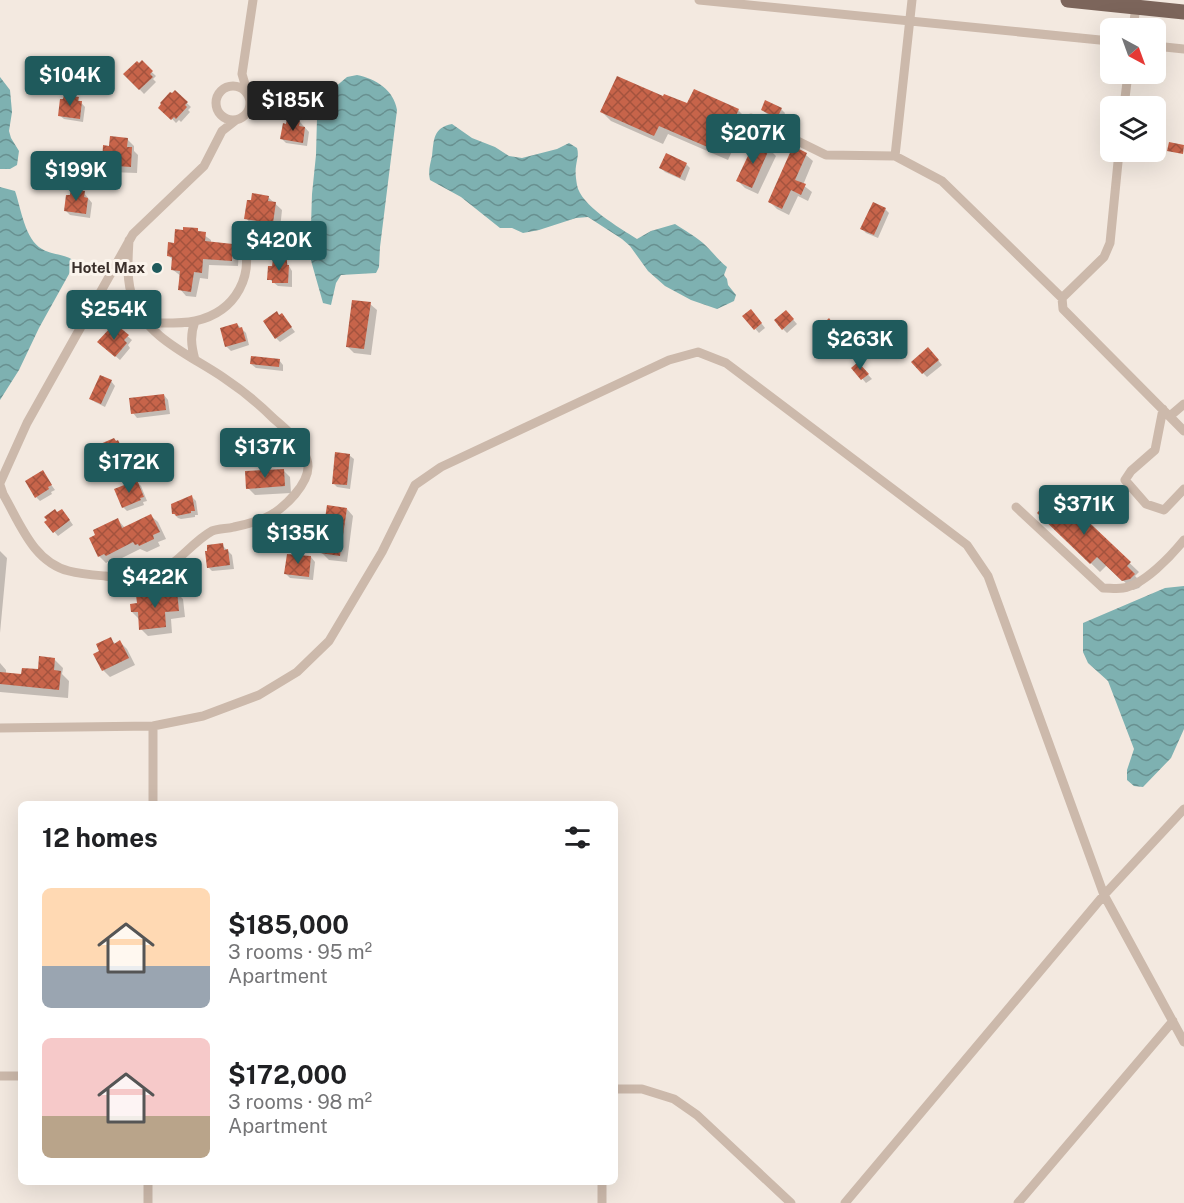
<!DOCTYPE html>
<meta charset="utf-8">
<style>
:root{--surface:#fff;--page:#f6f6f6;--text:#202124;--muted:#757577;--accent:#1f5a5c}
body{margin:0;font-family:"Public Sans",sans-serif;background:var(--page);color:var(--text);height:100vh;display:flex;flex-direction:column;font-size:22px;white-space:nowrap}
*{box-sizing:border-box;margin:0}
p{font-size:20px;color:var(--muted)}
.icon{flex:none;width:33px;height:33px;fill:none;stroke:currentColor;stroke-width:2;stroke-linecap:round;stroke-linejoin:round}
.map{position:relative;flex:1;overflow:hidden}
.sheet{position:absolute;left:18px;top:801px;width:600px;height:384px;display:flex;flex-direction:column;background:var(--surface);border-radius:9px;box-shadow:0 6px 24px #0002}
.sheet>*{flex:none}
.needle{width:39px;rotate:139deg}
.tools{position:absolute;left:1100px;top:18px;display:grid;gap:12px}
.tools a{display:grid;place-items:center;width:66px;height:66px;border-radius:9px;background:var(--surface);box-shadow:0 6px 24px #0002;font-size:30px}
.price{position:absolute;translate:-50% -51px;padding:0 14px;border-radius:6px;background:var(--accent);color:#fff;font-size:20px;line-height:39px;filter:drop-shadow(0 2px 3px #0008)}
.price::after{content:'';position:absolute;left:50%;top:36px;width:18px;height:14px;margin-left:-9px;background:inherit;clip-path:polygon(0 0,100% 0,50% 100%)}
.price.current{background:#222;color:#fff}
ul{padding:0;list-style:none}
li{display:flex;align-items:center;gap:18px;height:150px;padding:0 24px}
li span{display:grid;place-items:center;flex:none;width:168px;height:120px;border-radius:9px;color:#555}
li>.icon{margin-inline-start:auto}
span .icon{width:72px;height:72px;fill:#fffc;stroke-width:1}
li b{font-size:26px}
h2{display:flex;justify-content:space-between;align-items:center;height:72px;padding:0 24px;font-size:26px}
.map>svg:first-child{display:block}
.water{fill:url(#water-waves)}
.shadow{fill:#0003}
.building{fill:url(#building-cross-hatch)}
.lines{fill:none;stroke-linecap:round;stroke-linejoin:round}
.minor{stroke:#ccb9ab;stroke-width:9}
.primary{stroke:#7c655b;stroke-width:15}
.poi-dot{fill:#1f5a5c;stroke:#fbf4ec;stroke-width:2}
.labels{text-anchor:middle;stroke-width:6;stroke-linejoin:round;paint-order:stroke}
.poi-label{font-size:15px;font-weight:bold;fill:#3a2f2a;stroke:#fbf4ec;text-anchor:end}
</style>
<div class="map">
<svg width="1184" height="1203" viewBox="0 0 1184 1203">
<defs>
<pattern id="water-waves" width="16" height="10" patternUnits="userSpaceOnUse" patternTransform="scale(1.5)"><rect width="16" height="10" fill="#7eb1b1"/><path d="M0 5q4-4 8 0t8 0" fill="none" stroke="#689090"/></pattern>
<pattern id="building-cross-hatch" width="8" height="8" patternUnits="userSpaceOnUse" patternTransform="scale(1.5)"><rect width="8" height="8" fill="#c7644a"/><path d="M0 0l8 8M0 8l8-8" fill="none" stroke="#a3533e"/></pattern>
</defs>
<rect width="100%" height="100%" fill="#f3e9e0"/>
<path class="water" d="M357,75c19,4 37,15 40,35l-17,137 -1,20 -3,6 -35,2 -5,8 -5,22 -8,-2 -13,-46 2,-63 4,-39 1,-37 10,-24 20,-17z
M0,77l10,13 2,22 -3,19 2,7 8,13 -2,14 -7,4h-10z
M452,124l20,14 23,9 14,9 13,2 35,-9 12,-6 8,5c2,7 0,10 -1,18 -1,6 0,13 1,19 3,20 43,43 60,54l14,-8 24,-7c9,6 20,12 28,19 9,8 15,17 24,24l-3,8 3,4 1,6 8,10 -2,6 -17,8 -26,-9 -26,-14 -17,-15 -18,-25 -8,-7 -34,-22 -12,1 -37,12 -16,3 -11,-5h-12l-39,-31 -31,-17c-2,-9 0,-15 2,-24 2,-17 1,-28 20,-32z
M0,187l15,4c6,17 10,49 27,58 10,6 22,5 31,11l1,5 -35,63 -20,42 -19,30z
M1184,586v143l-13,29 -28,29 -9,-1 -7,-6v-10l7,-21 -26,-68 -20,-18 -5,-11v-29l82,-35z"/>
<path class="shadow" d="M142,63l14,13 -3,3 3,3 -12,12 -19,-20z
M175,92l16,15 -3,3 2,2 -9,10 -2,-2 -3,3 -15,-16z
M663,98l25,7 50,5 9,9 -19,41 -60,-26 -5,10 -52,-23 -9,-9z
M78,99l7,8 -2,15 -19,-3 -5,-4z
M781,109l4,4 -3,8 -15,-7 -4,-4z
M300,122l9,10 -2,14 -21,-3 -4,-4z
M127,139l7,7v5l4,4 -1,18 -27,-1 -7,-7 8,-18z
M794,148l12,7 7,6 -10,24 9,7 -4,9 -10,-5 -9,19 -12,-6 -7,-7z
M769,149l7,7 -18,38 -13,-6 -7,-7z
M686,164l4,4 -5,13 -20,-9 -4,-4z
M84,193l8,10 -2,15 -20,-3 -4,-4z
M268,197l14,13 -2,19 -28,-4 -6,-7z
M885,209l4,4 -11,25 -12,-5 -4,-4z
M197,230l14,10v3l22,2 6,6 -1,15 -29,-1 -1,14 -8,-1 -4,19 -10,-1 -6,-7 1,-13 -8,-6 1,-9 -5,-5 6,-12z
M286,261l6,10v16l-14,-1 -9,-7 5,-11z
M370,304l7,6 -6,45 -17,-2 -7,-7z
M282,315l13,17 -15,10 -4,-4z
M755,315l10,13 -6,5 -15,-17z
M790,316l7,8 -10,9 -4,-4z
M829,321l9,10 -6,5 -9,-10z
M237,324l9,9 3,12 -18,6 -5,-5z
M118,328l14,12 -4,5 2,3 -10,12 -16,-14z
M932,353l10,12 -15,12 -4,-4z
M279,360l4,5v6l-27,-3 -5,-4z
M853,368h9l10,11 -6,4z
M111,381l4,5 -10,21 -10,-5 -4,-4z
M164,395l4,5 2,14 -33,4 -4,-5z
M118,441l10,21 -14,6 -2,-2 -3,1 -5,-4z
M349,455l5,4 -4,30 -13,-2 -4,-4z
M283,470l7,7 1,16 -36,2 -7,-7z
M42,472l13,18 -4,2 1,2 -12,7 -4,-4z
M137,482l4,4 6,15 -4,1 1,3 -17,6 -4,-4z
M1057,494l82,78 -4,4 8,8 -4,4 -6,2 -26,-25 -7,7 -61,-59z
M192,497l4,4 2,14h-3v2l-14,2 -3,-1 -4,-4z
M347,509l6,7 -6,46 -18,-2 -7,-7z
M58,514l8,1 7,10 -15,11 -12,-14z
M151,516l7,6 8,17 -8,3 2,4 -13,6 -7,-3 -26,13 -2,-2 -6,3 -7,-7 19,-36 7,8z
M222,545l10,10 2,14 -22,2 -4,-4z
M0,551l7,7 -7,75z
M311,557l4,5 -2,18 -23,-2 -4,-4z
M176,592l7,7 2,18 -14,2 1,14 -24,3 -7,-7 -2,-10 -7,-7z
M110,639l6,5 4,-2 7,7 8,16 -25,12 -7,-7 -2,-19z
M54,659l9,9 -1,6 7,7 -1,17 -68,-6v-29l6,7v4l17,2 17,-5z"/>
<path class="building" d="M142,60l11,11 -3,3 3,3 -14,13 -16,-16 14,-13 2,2z
M617,76l46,20 1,-2 23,9 7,-14 45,20 -20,43 -60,-26 -5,10 -54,-24z
M175,90l13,12 -3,3 2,2 -11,12 -2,-2 -3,3 -13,-12 3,-4 -1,-1 10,-11 2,1z
M64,95l15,2 -1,4h4l-2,18 -22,-3 2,-17h3z
M765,100l17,8 -5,10 -16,-8z
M287,119l13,2 -1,5 6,1 -2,16 -23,-4 3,-16 3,1z
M110,136l18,2 -1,9h5l-1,20 -29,-2 1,-20 6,1z
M755,141l15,6 -18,41 -16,-7z
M1169,142l15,3 -1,9 -16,-3z
M793,146l14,7 -12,27 11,4 -5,11 -10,-5 -9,19 -14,-7z
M666,153l21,10 -7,15 -21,-10z
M71,189l14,2 -1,6 4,1 -2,16 -22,-3 2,-16h4z
M252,193l17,3 -1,5 8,1 -3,21 -29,-4 3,-19h4z
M873,202l13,6 -12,27 -14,-6z
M183,227l15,1v3l8,1 -1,9 28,3 -1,17 -29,-2 -1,14 -8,-1 -3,20 -13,-2 2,-19 -9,-1 1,-13 -5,-1 1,-14 6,1 1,-14 8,1z
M273,259l14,1v5h2l-1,18h-16v-3h-5l1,-14h4z
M352,300l19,2 -7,47 -18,-2z
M751,309l11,14 -8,7 -12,-14z
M786,310l8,9 -12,11 -8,-10z
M277,311l2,4 3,-2 10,14 -17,12 -12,-18z
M829,318l8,11 -8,6 -8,-9z
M237,323l2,5 3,-1 4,14 -21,6 -5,-19z
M118,326l11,9 -5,5 3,3 -12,14 -18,-15 13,-14 4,3z
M928,347l11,13 -17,14 -11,-12z
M251,356l29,3 -1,8 -29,-3z
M858,362l11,12 -8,6 -10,-12z
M100,375l12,5 -11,24 -12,-5z
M164,394l2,16 -35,4 -2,-16z
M114,438l2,3 2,-1 7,14 -2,1 1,2 -15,7 -1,-2 -5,2 -6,-14 3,-2 -2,-3z
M335,452l15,2 -3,31 -15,-1z
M284,469l1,17 -39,3 -1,-18z
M43,470l9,15 -4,2 1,2 -14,9 -10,-17z
M137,480l7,17 -4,1 1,2 -19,8 -8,-19z
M1057,492l74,70 -4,4 8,8 -5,5 -8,2 -25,-24 -7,7 -53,-51z
M192,495l3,16h-4v2l-15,3 -1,-2h-3l-1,-10z
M327,505l20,3 -7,48 -20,-3z
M55,509l2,3 5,-3 8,11 -17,13 -9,-11 3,-2 -3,-3z
M151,514l9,18 -7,3 1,4 -15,7 -1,-2 -3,1 -2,-3 -27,14 -2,-2 -6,3 -9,-19 6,-3 -2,-5 25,-12 4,10z
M223,543l1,7 4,-1 2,16 -23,3 -2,-17h2v-6z
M287,554l24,2 -2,21 -25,-3z
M177,591l2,20 -14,1 1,15 -27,3 -1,-18h-7l-1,-8 7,-1 -1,-8z
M111,637l3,7 6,-4 9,18 -27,13 -9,-17 6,-3 -3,-7z
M39,656l16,2 -1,12 7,1 -2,19 -59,-6v-12l21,2 1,-6 16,1z"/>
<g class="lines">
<path class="minor" d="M699,0l411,41
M1133,28l3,-21
M1155,46l29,3
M216 103a17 17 0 1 1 34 0a17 17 0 1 1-34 0Z
M247,91l-5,-17 11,-74
M1124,106l4,-32
M751,118l75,37 69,1 47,25 120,117
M1119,152l-9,91 -6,14 -42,41 1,11 121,122
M895,156l17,-156
M148,323c15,0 32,1 47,-2 41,-9 62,-47 46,-86
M195,360c-4,-15 -5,-25 0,-39
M1163,409l-8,41 -24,21 -6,9 21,24 18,6 20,-21
M1170,416l14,-12
M0,483l27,-60 106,-189 71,-68 18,-35 14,-11
M0,485l3,9c17,29 30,68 66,77 11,3 24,4 36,5 19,3 36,6 53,-3 21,-10 34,-31 54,-42 7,-3 15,-2 22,-4 10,-2 21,-5 31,-9 17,-7 49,-37 42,-58 -5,-18 -21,-31 -34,-42 -15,-15 -31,-28 -49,-40 -32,-22 -78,-40 -91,-79 -7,-19 -5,-40 -4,-59
M1016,507l87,81c7,0 14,1 20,0 21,-3 48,-32 61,-48
M0,728l153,-2 50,-10 56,-21 38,-23 32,-31 53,-89 33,-67 26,-18 228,-107 29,-8 28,11 241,182 21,31 116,319 80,147
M153,804v-78
M0,1076h21
M615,1089h27l32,10 23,16 94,88
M148,1203v-21
M602,1203v-21
M845,1203l259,-308 80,-86
M1018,1203l155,-182"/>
<path class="primary" d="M1068,0l116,12"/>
</g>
<circle class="poi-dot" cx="157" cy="268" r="6"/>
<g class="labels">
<g class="poi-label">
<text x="145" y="273">Hotel Max</text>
</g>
</g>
</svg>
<div class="tools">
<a><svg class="needle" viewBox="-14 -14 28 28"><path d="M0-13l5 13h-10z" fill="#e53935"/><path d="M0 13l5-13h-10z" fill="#757577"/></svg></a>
<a><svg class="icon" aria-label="layers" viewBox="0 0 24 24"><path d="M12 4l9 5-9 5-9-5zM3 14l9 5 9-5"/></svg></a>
</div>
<b class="price" style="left:70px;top:107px">$104K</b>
<b class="price current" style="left:293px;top:132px">$185K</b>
<b class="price" style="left:753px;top:165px">$207K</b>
<b class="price" style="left:76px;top:202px">$199K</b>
<b class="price" style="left:279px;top:272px">$420K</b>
<b class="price" style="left:114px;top:341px">$254K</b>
<b class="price" style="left:860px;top:371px">$263K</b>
<b class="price" style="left:265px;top:479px">$137K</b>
<b class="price" style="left:129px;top:494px">$172K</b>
<b class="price" style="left:1084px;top:536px">$371K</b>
<b class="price" style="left:298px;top:565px">$135K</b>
<b class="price" style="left:155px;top:609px">$422K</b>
<section class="sheet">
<h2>12 homes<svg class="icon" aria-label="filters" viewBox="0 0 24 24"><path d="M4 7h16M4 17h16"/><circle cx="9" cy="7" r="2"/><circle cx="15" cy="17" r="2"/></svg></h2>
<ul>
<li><span style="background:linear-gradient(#ffd9b3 65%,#9aa5b1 0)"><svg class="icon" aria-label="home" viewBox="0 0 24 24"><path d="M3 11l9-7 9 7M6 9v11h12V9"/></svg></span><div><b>$185,000</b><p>3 rooms · 95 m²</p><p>Apartment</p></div></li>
<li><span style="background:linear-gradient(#f6c9c9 65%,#b9a48a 0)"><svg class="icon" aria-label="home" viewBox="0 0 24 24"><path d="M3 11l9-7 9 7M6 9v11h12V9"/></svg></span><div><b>$172,000</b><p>3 rooms · 98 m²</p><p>Apartment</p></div></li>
</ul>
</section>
</div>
